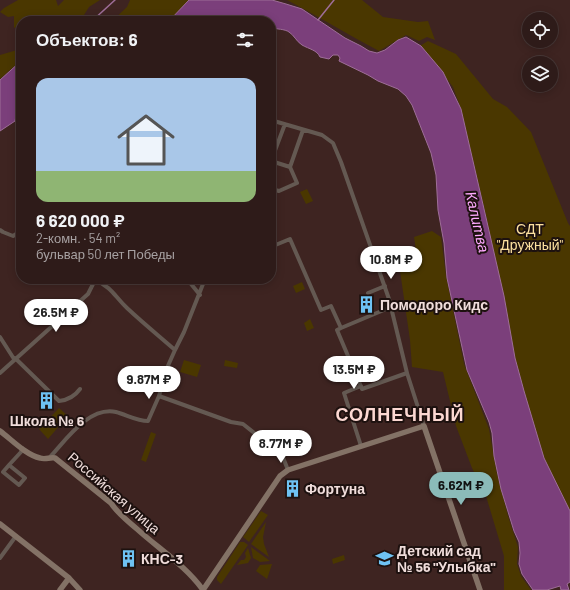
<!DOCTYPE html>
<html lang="ru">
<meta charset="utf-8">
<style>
:root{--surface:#2e1b19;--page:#362422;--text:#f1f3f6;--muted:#a7a1a2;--line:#493938;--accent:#8bbbb9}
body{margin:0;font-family:Barlow,sans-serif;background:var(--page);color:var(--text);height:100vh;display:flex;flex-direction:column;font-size:15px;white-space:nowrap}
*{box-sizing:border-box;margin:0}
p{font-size:13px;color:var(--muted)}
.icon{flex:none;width:22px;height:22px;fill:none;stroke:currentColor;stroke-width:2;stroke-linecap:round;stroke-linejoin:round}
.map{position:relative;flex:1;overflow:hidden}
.side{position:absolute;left:16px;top:16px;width:260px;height:268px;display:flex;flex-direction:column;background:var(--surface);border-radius:16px;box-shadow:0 2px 10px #0003,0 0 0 1px var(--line)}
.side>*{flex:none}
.buttons{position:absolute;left:522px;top:12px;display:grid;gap:8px}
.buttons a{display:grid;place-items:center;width:36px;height:36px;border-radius:50%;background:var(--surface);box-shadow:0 2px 10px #0003,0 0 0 1px var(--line);font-size:20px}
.price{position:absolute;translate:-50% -34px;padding:0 9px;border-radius:14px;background:#fff;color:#222;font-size:13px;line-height:26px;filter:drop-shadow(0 1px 2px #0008)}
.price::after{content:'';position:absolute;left:50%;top:24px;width:12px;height:9px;margin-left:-6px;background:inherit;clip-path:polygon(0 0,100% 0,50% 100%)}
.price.active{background:var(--accent);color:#111}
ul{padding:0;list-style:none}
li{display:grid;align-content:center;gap:8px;height:212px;padding:0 20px}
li+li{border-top:1px solid var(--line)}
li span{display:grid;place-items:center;height:124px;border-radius:12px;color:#555}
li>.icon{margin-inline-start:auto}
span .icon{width:72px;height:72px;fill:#fffc;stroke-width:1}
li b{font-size:17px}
h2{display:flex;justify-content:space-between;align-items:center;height:48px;padding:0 20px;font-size:17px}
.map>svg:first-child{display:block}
.green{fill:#4a3700}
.water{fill:#7b3f7b;stroke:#9e6e98}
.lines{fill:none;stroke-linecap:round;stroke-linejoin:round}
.stream{stroke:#9e6e98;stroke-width:1.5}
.street{stroke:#645952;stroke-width:4}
.secondary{stroke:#837266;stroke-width:5.5}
.labels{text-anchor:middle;stroke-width:4;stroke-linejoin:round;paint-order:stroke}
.park-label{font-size:14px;fill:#fce09f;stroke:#1d110f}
.poi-label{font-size:14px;font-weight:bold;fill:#f0dddb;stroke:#1d110f;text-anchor:start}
.street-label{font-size:14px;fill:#f0dddb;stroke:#1d110f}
.water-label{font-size:15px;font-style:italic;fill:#fda8fd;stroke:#1d110f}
.district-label{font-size:18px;font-weight:bold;letter-spacing:1px;fill:#fcd8d2;stroke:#1d110f}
</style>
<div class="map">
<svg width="570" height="590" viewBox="0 0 570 590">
<rect width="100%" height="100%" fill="#3e2421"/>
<path class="green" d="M18,0h38l2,6 6,-6h36l-11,7 -5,8 -12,6h-23l-17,-2 -4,2h-7v4l-7,3v-12l-6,1 -8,-5 4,-4z
M130,0h59l-20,21h-57l15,-14z
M287,0h75l21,17 35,5 10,-1 7,19 -8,-3 -8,4 -13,-6 -27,16c-31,-16 -61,-35 -92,-51z
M428,41l28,13 37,45 14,8 24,25 37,91 2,3v285l-17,-24 -28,-82 -6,-34 -16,-49 -15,-98 -27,-115 -8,-22 -24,-31 -11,-9z
M17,50l4,5v5l-21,19v-24z
M307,189l6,12 -7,3 -6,-12z
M432,231l9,6 5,39 18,88 25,65 8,45 11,42 10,31 -1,17 4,12 10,14h-27v-34l-18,-60 -14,-28 -16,-42 -13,-54 -31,-5 -2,-27 -10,-69 18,-7 -4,-27z
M302,282l3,7 -9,4 -3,-7z
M310,319l4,9 -7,3 -3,-8z
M184,360l17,5 -4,12 -17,-5z
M225,360l13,3 -1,5 -13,-2z
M59,408l9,8 -20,23 -9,-10z
M151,432l5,2 -10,28 -5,-2z
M261,511l7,4 -19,27 -6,-5z
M266,522l-3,15 1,7 5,13 -18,-13z
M240,542h4l4,3 -27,39 -4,-4v-3z
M251,547l19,14 -10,1 -7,-4z
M248,548l3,10 -3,5 -11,2 4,-5h3l2,-3 -1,-4z
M344,555l1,5 -12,4 -1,-5z
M272,564l-5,15 -11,-8 4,-6z"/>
<path class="water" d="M189,0h83l14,4 16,5 43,29 16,8 8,5 8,2 8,-3 13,-10 8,-3 15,9 22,26 18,37 43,187 11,62 9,33 20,67 26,53v71l-3,2 2,6h-8l-1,-4 -13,4h-14l-11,-16 -3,-10 1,-11 -1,-11 -5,-11 -13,-42 -7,-33 -2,-23 -3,-11 -22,-52 -20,-92 -3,-35 -6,-33 -2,-35 -5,-22 -19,-48 -6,-9 -8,-7 -20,-8 -10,-6 -29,-14 1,-3 -2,-3h-5l-4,4 -9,-2c-3,-7 -11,-8 -18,-12 -6,-4 -8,-10 -13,-13 -4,-3 -13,-3 -18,-4v-7h-102z
M21,61v48l-4,1 -2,11 -15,10v-51z"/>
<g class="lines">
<path class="stream" d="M318,20l16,-20
M92,21l23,-21"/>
<path class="street" d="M271,113l3,8 48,14 11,8 8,19 48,137 18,74 17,53
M271,161l19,6 7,16 -18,8 -8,-2
M271,161l14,-37
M290,167l13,-37
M0,230l3,2 10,4 8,-5
M271,244l2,2 17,-7 31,71 10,-4 10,22 -4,2 25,59 45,-16
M187,279l13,16
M95,280c18,8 19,16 32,28 16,15 32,28 48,42
M368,293l17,-7
M341,328l50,-21
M0,337l14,22
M15,358l44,43c9,-1 16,-5 21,-12
M0,373l88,-79 7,-14
M361,386l-17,7 17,53
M159,396l72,26 12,2 39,31 6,15
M50,457c16,-17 39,-51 66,-45 11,3 21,9 32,9l11,-25 8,-28 8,-18 9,-18 21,-53
M9,465l-6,7 16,13 6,-7 -16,-13 12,-13 1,-4
M0,558l16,-22"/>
<path class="secondary" d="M0,431c11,8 26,24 40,27 5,2 10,-1 15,0l56,45c7,11 17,18 26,26 22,20 49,37 66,61
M0,524l69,54 11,12
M60,590l9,-12
M203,590l77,-114 8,-6 136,-44 56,164"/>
</g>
<defs>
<symbol id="building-bare" viewBox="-9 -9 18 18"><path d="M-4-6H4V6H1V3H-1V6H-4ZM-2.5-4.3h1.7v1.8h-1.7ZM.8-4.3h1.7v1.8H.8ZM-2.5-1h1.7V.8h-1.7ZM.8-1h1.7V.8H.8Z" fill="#6ec2f3" stroke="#1d110f" stroke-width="2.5" paint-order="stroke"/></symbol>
<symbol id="school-bare" viewBox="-9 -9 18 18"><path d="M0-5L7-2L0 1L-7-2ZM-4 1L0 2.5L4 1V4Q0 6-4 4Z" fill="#6ec2f3" stroke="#1d110f" stroke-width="2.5" paint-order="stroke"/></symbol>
</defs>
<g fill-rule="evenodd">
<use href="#building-bare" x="354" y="292" width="25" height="25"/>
<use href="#building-bare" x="34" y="388" width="25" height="25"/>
<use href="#building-bare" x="280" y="476" width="25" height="25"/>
<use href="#building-bare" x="116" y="546" width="25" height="25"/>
<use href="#school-bare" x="372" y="546" width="25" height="25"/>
</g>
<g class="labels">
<g class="park-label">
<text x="530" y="234">СДТ<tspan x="530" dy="16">"Дружный"</tspan></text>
</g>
<g class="poi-label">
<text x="380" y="310">Помодоро Кидс</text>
<text x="47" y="426" text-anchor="middle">Школа № 6</text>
<text x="305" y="494">Фортуна</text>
<text x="397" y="556">Детский сад<tspan x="397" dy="16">№ 56 "Улыбка"</tspan></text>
<text x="141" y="564">КНС-3</text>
</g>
<g class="street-label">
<text transform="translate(114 493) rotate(41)" y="5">Российская улица</text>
</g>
<g class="water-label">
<text transform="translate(477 222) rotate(77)" y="5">Калитва</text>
</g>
<g class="district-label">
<text x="400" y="421">СОЛНЕЧНЫЙ</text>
</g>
</g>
</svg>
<div class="buttons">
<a><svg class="icon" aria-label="locate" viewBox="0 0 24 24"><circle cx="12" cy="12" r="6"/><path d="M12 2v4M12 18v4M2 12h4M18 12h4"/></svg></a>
<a><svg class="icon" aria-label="layers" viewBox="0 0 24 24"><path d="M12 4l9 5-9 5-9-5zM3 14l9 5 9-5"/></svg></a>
</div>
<b class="price" style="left:391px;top:280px">10.8M ₽</b>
<b class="price" style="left:56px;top:333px">26.5M ₽</b>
<b class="price" style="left:354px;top:390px">13.5M ₽</b>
<b class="price" style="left:149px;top:400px">9.87M ₽</b>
<b class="price" style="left:281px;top:464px">8.77M ₽</b>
<b class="price active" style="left:461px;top:506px">6.62M ₽</b>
<section class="side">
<h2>Объектов: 6<svg class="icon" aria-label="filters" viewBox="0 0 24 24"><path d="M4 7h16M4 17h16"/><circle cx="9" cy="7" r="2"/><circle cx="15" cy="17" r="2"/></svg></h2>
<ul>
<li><span style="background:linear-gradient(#a9c7e8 75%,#8fb573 0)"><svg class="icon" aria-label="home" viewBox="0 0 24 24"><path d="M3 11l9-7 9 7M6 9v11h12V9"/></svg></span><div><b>6 620 000 ₽</b><p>2-комн. · 54 m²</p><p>бульвар 50 лет Победы</p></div></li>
</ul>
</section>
</div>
